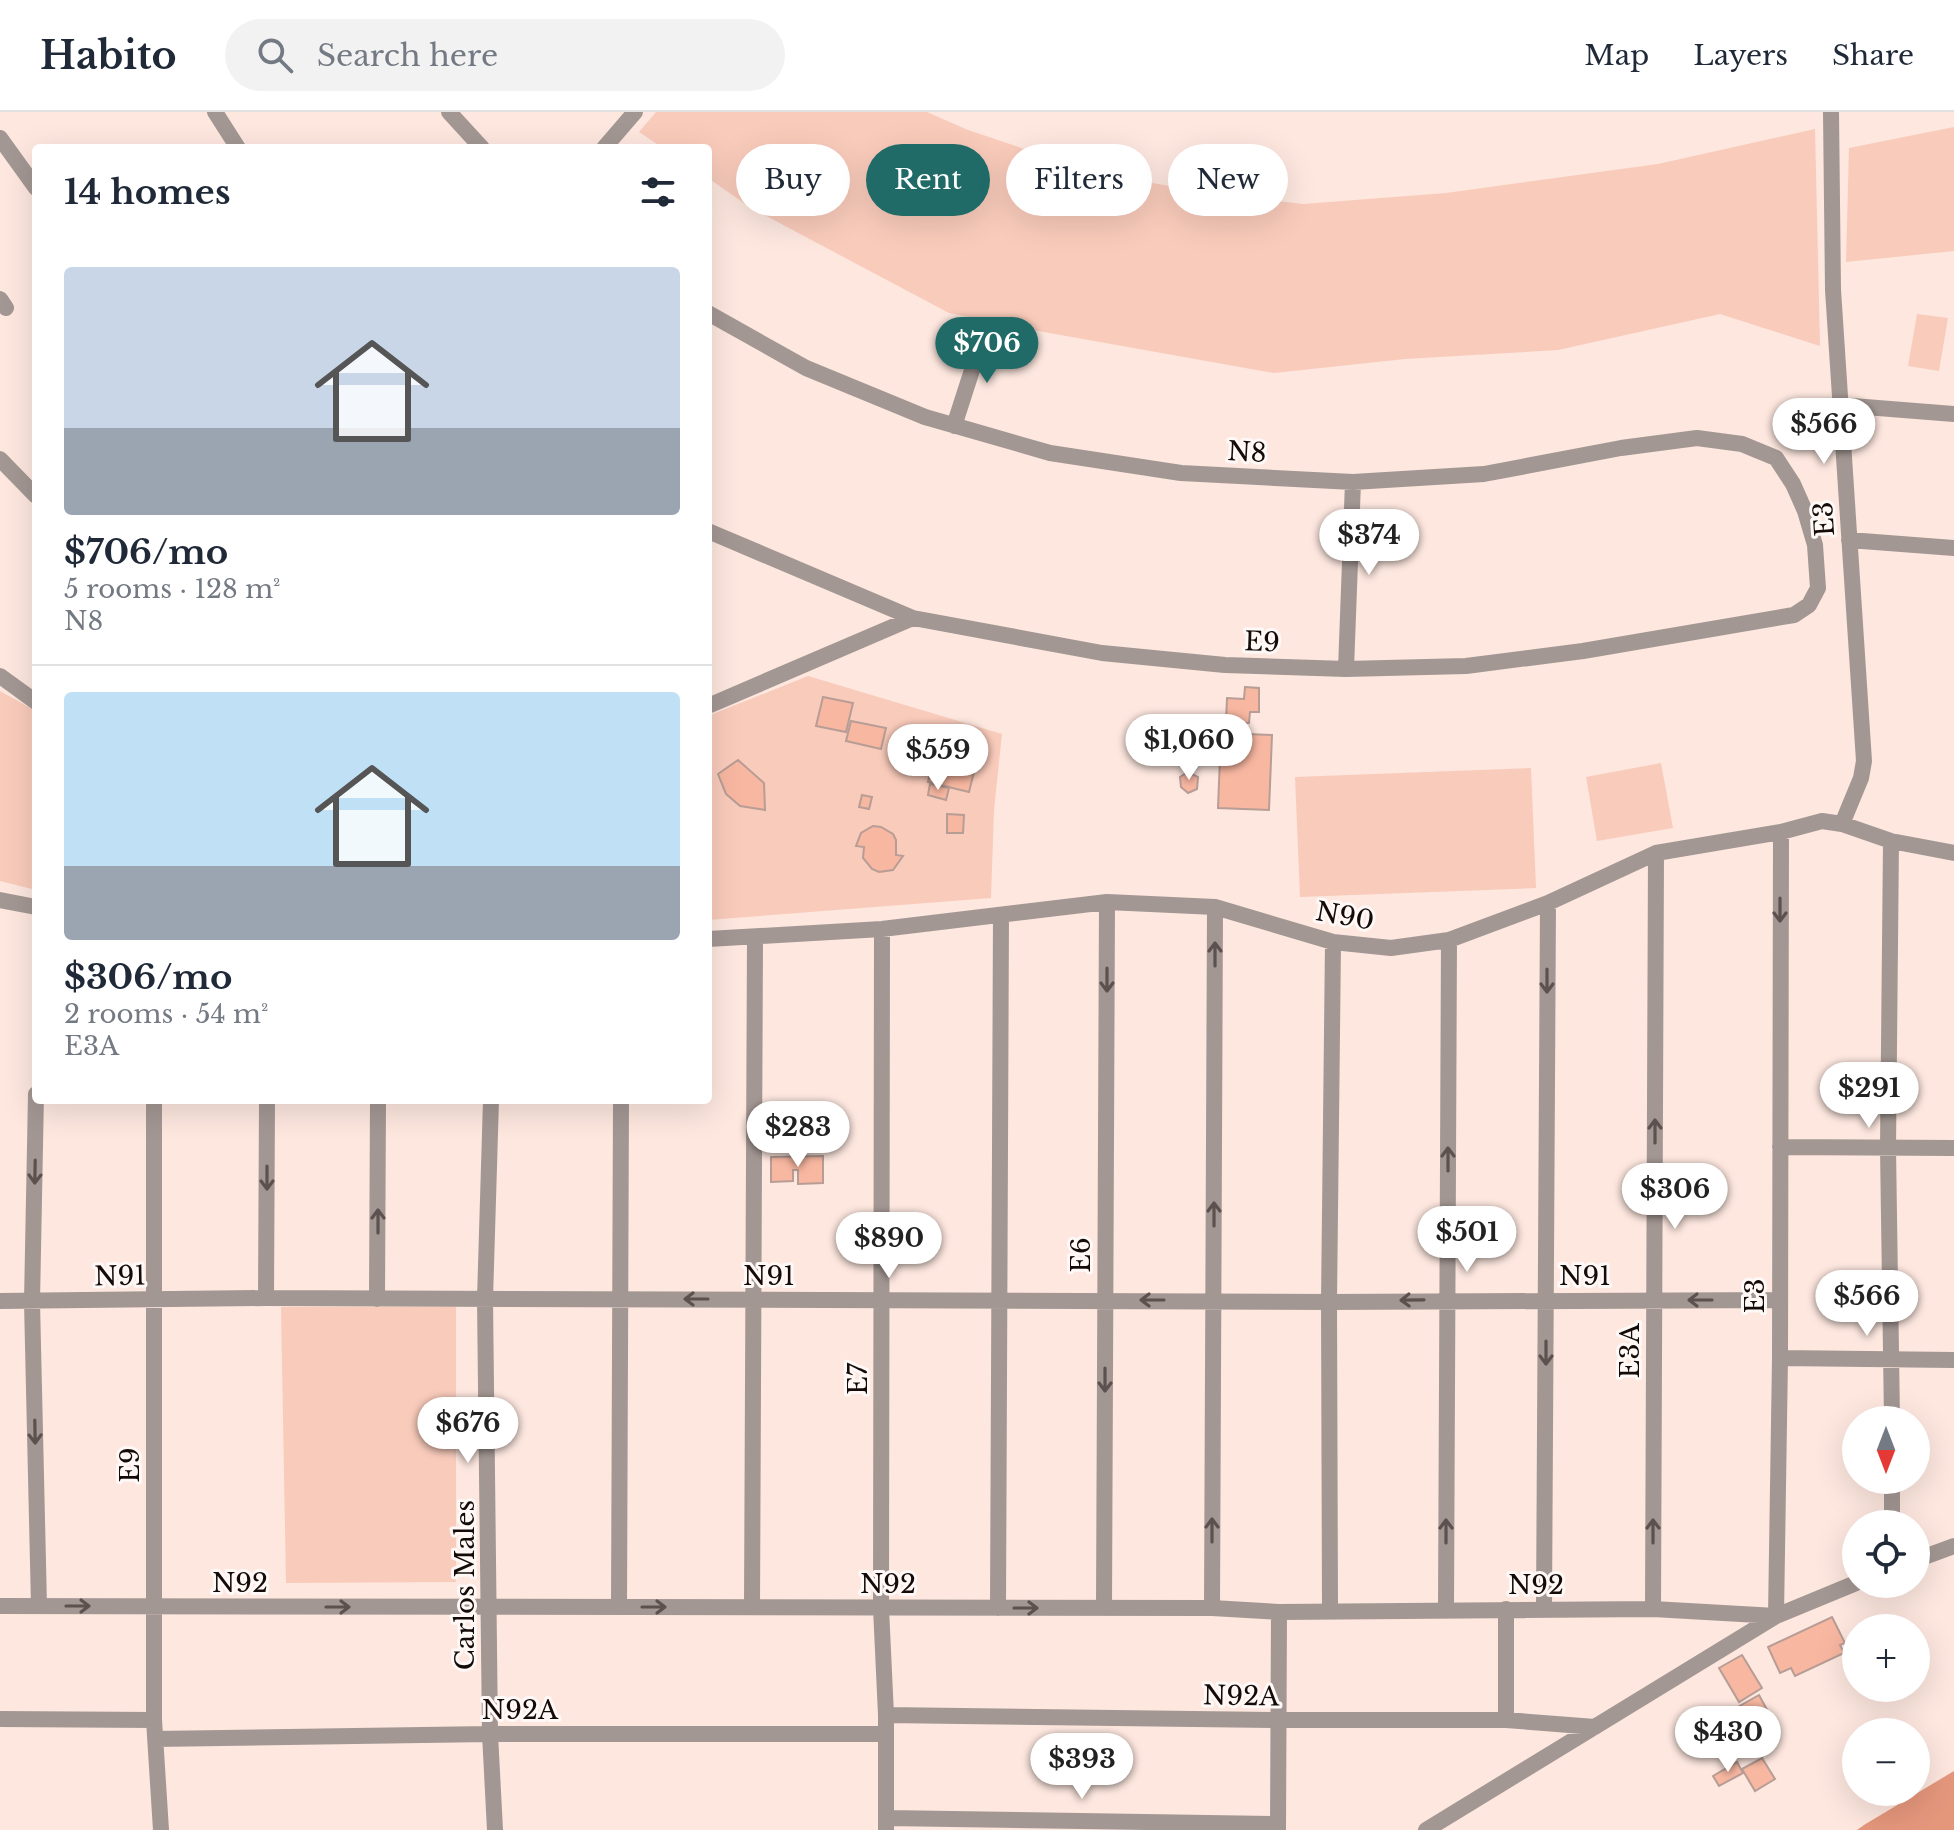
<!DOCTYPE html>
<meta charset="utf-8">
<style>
:root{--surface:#fff;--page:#f2f2f3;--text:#1f2937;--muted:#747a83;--line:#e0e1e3;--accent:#206b67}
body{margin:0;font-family:"Libre Baskerville",serif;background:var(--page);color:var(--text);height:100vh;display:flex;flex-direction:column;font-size:30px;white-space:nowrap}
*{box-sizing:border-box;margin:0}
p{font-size:26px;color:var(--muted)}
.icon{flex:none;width:44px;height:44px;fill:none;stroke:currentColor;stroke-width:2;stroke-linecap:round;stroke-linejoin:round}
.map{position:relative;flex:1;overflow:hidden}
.panel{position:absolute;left:32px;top:32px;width:680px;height:960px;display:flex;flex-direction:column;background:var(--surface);border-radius:8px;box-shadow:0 8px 32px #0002}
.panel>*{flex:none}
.hud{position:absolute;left:736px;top:32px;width:760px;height:72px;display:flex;gap:16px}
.needle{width:52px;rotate:180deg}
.controls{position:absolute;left:1842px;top:1294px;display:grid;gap:16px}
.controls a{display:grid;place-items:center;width:88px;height:88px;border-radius:50%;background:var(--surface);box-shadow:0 8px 32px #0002;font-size:40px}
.price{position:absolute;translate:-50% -68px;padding:0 18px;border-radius:28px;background:#fff;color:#222;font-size:26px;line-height:52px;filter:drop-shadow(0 2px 4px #0008)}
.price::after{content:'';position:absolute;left:50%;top:48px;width:24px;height:18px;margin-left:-12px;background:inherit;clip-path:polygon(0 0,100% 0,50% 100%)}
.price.active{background:var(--accent);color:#fff}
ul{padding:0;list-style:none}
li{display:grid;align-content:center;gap:16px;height:424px;padding:0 32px}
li+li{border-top:2px solid var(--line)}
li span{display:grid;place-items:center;height:248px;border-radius:8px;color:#555}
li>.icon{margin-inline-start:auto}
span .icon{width:144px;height:144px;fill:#fffc;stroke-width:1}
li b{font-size:34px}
h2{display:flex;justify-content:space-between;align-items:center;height:96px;padding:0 32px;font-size:34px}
.chip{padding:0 28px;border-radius:36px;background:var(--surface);box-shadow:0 8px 32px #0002;font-size:28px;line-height:72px}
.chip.active{background:var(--accent);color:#fff}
header{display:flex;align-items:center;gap:48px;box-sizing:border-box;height:112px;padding:0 40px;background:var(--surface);border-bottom:2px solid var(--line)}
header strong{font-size:38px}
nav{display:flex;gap:44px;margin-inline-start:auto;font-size:28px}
.search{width:560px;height:72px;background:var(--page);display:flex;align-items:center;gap:20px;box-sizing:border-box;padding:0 28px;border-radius:44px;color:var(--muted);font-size:30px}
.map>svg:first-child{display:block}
.green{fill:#f9cbbb}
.forest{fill:#e5977c}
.building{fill:#f8b7a1;stroke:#b79d95;stroke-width:2}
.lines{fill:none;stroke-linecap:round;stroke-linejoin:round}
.street{stroke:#a39793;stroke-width:16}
.oneway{stroke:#5c514e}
.labels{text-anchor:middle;stroke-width:6;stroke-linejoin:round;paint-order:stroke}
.street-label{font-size:26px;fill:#140b08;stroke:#fef8f6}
</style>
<header>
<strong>Habito</strong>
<div class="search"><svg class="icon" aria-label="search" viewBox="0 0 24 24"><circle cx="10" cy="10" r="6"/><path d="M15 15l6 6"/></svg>Search here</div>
<nav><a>Map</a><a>Layers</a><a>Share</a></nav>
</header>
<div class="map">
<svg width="1954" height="1718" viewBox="0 0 1954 1718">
<rect width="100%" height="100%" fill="#fde7df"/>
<path class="green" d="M656,0h271l41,18 125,42 98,18 112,14 143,-11 212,-29 157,-35 5,217 -100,-32 -162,36 -153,9 -131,14 -247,-44 -78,-16 -198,-105 -43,-30v-30h-45l-24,-16z
M1954,15v124l-108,11 3,-114z
M1917,202l31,4 -9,53 -31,-5z
M808,564l194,58 -8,76 -3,88 -283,22v-204z
M0,579l36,20v179l-36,-9z
M1661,651l12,65 -76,13 -11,-64z
M1531,656l5,120 -236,9 -5,-120z
M281,1195h175v275l-170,1z"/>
<path class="forest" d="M1954,1659v59h-97l7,-5z"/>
<path class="building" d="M1245,575l14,1v24h-9l-1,11 -23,-1 1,-24 17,1z
M823,585l30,6 -7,29 -30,-6z
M851,609l35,7 -5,21 -35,-8z
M942,613l41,10 -14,57 -41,-10z
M1221,621l51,2 -3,75 -51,-2z
M738,648l26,23 1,27 -25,-4 -14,-12 -8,-20z
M1188,660l10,5 -1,12 -9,4 -7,-6 -1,-10z
M930,672l19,4 -3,12 -18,-5z
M862,683l10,2 -3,12 -10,-2z
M947,702l17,1 -1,18h-16z
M873,714l8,1 12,7 3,6v15l7,1 -10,14 -14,2 -7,-3 -9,-11 1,-11 -8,-1 5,-13z
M823,1044v27l-25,1v-14h-5v11l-22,1v-25z
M1832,1505l13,26 -5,2 4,8 -49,23 -4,-8 -11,5 -12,-26z
M1742,1543l20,33 -23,14 -20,-34z
M1759,1583l12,22 -21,12 -12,-22z
M1733,1595l17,33 -18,10 -19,-31z
M1762,1646l13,21 -20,12 -13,-22z
M1737,1650l6,11 -24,13 -6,-10z"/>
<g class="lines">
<path class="street" d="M215,0l23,36
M449,0l33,36
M1831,0l2,178 31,471 -3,17 -19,46
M0,26l36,50
M604,36l31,-36
M0,187l6,9
M708,201l98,55 119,49 125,36 131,20 172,9 131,-8 137,-26 76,-10 45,6 34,14 17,26 12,27 10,34 3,43 -9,17 -15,10 -211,36 -117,15 -120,3 -121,-4 -123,-12 -189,-35 -205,-87
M1840,293l114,9
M954,314l30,-93
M0,347l36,37
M1849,428l105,8
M1346,557l7,-187
M0,564l36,26
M708,594l205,-88
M1891,729l-3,307 4,272
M0,788l36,7
M882,817l-1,679 5,107v115
M708,827l174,-10 225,-27 108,5 118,35 58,6 58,-8 99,-37 108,-50 125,-21 41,-11 20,3 49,17 63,12
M36,982l-4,208 7,304
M154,988v620l7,110
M491,988l-6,199 5,435 5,96
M1780,1035l174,1
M266,1186l1,-198
M377,1187l1,-199
M0,1189l266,-3 1063,4 449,-2
M1780,1246l174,2
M1892,1368v44
M1916,1448l38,-14
M0,1494l1212,2 67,4 374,-3 123,7 4,-258 1,-526
M619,1495l2,-507
M752,1495l3,-669
M998,1496l3,-693
M1104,1496l3,-706
M1212,1496l3,-701
M1446,1497l3,-669
M1544,1497l4,-706
M1653,1497l3,-756
M1330,1498l-1,-308 4,-360
M886,1603l392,5h228l89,7
M0,1607l154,1
M1506,1608v-111
M155,1627l335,-5h396
M886,1706l392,6
M1278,1718l1,-218
M1426,1718l350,-214 80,-33"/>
</g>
<defs><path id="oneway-shaft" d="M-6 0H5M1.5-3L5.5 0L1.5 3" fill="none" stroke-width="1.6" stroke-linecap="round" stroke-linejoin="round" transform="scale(2)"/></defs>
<g class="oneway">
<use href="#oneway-shaft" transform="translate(1780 798) rotate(90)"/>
<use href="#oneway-shaft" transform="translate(1215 842) rotate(-90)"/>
<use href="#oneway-shaft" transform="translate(1107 868) rotate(90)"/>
<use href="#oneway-shaft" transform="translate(1547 869) rotate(90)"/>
<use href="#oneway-shaft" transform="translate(1655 1019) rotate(-90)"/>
<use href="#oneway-shaft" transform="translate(1448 1047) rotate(-90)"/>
<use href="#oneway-shaft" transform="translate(35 1060) rotate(91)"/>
<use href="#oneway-shaft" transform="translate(267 1066) rotate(90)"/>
<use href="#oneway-shaft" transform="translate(1214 1102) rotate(-90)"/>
<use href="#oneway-shaft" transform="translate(378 1109) rotate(-90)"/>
<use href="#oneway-shaft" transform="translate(696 1187) rotate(-180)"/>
<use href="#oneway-shaft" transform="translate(1152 1188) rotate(-180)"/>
<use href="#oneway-shaft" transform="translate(1412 1188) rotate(179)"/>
<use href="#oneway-shaft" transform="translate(1700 1188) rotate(-180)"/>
<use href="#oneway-shaft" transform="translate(1546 1241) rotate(90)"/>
<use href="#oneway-shaft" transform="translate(1105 1268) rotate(90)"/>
<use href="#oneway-shaft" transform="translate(35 1320) rotate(89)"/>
<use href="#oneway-shaft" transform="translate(1212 1418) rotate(-90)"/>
<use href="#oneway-shaft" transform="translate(1446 1419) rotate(-90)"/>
<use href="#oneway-shaft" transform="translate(1653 1419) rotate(-90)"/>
<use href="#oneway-shaft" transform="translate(78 1494)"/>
<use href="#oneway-shaft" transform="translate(338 1495)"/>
<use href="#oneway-shaft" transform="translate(654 1495)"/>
<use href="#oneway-shaft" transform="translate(1026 1496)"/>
</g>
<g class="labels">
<g class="street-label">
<text transform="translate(1247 340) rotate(3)" y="9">N8</text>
<text transform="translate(1824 407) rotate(-94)" y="9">E3</text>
<text transform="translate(1262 530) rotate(2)" y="9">E9</text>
<text transform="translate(1345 804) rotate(10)" y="9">N90</text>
<text transform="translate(1081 1143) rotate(-90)" y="9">E6</text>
<text transform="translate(120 1164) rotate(-1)" y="9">N91</text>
<text x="769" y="1173">N91</text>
<text x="1585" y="1173">N91</text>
<text transform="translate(1755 1184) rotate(-90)" y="9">E3</text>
<text transform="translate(1630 1239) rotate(-90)" y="9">E3A</text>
<text transform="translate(858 1267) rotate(-90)" y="9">E7</text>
<text transform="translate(130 1353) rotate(-90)" y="9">E9</text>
<text x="240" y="1480">N92</text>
<text x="888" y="1481">N92</text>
<text transform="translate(465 1473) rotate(-90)" y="9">Carlos Males</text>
<text x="1536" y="1482">N92</text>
<text transform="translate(1241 1584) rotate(1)" y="9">N92A</text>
<text x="520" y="1607">N92A</text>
</g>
</g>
</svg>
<div class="controls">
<a><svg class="needle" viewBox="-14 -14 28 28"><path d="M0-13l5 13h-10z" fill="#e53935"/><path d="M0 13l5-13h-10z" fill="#747a83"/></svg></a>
<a><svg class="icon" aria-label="locate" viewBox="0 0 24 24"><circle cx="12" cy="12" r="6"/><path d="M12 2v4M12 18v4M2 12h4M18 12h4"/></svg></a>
<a>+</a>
<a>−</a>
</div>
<b class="price active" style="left:987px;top:273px">$706</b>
<b class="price" style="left:1824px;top:354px">$566</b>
<b class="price" style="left:1369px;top:465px">$374</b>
<b class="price" style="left:1189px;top:670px">$1,060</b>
<b class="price" style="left:938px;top:680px">$559</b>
<b class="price" style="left:1869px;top:1018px">$291</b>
<b class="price" style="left:798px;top:1057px">$283</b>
<b class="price" style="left:1675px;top:1119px">$306</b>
<b class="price" style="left:1467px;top:1162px">$501</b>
<b class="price" style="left:889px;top:1168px">$890</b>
<b class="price" style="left:1867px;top:1226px">$566</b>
<b class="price" style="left:468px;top:1353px">$676</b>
<b class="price" style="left:1728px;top:1662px">$430</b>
<b class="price" style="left:1082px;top:1689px">$393</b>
<div class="hud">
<a class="chip">Buy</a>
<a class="chip active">Rent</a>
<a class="chip">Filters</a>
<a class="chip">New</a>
</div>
<section class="panel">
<h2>14 homes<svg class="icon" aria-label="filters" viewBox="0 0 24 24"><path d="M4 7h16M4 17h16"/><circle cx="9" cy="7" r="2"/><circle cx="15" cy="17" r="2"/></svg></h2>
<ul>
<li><span style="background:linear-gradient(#c9d6e8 65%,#9aa5b1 0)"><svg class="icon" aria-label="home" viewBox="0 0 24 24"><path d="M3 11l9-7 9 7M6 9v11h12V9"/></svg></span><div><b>$706/mo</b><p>5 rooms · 128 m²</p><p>N8</p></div></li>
<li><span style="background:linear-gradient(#bfe0f5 70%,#9aa5b1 0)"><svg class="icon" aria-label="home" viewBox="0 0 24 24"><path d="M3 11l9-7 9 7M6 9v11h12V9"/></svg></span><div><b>$306/mo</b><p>2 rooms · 54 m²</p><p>E3A</p></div></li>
</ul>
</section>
</div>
